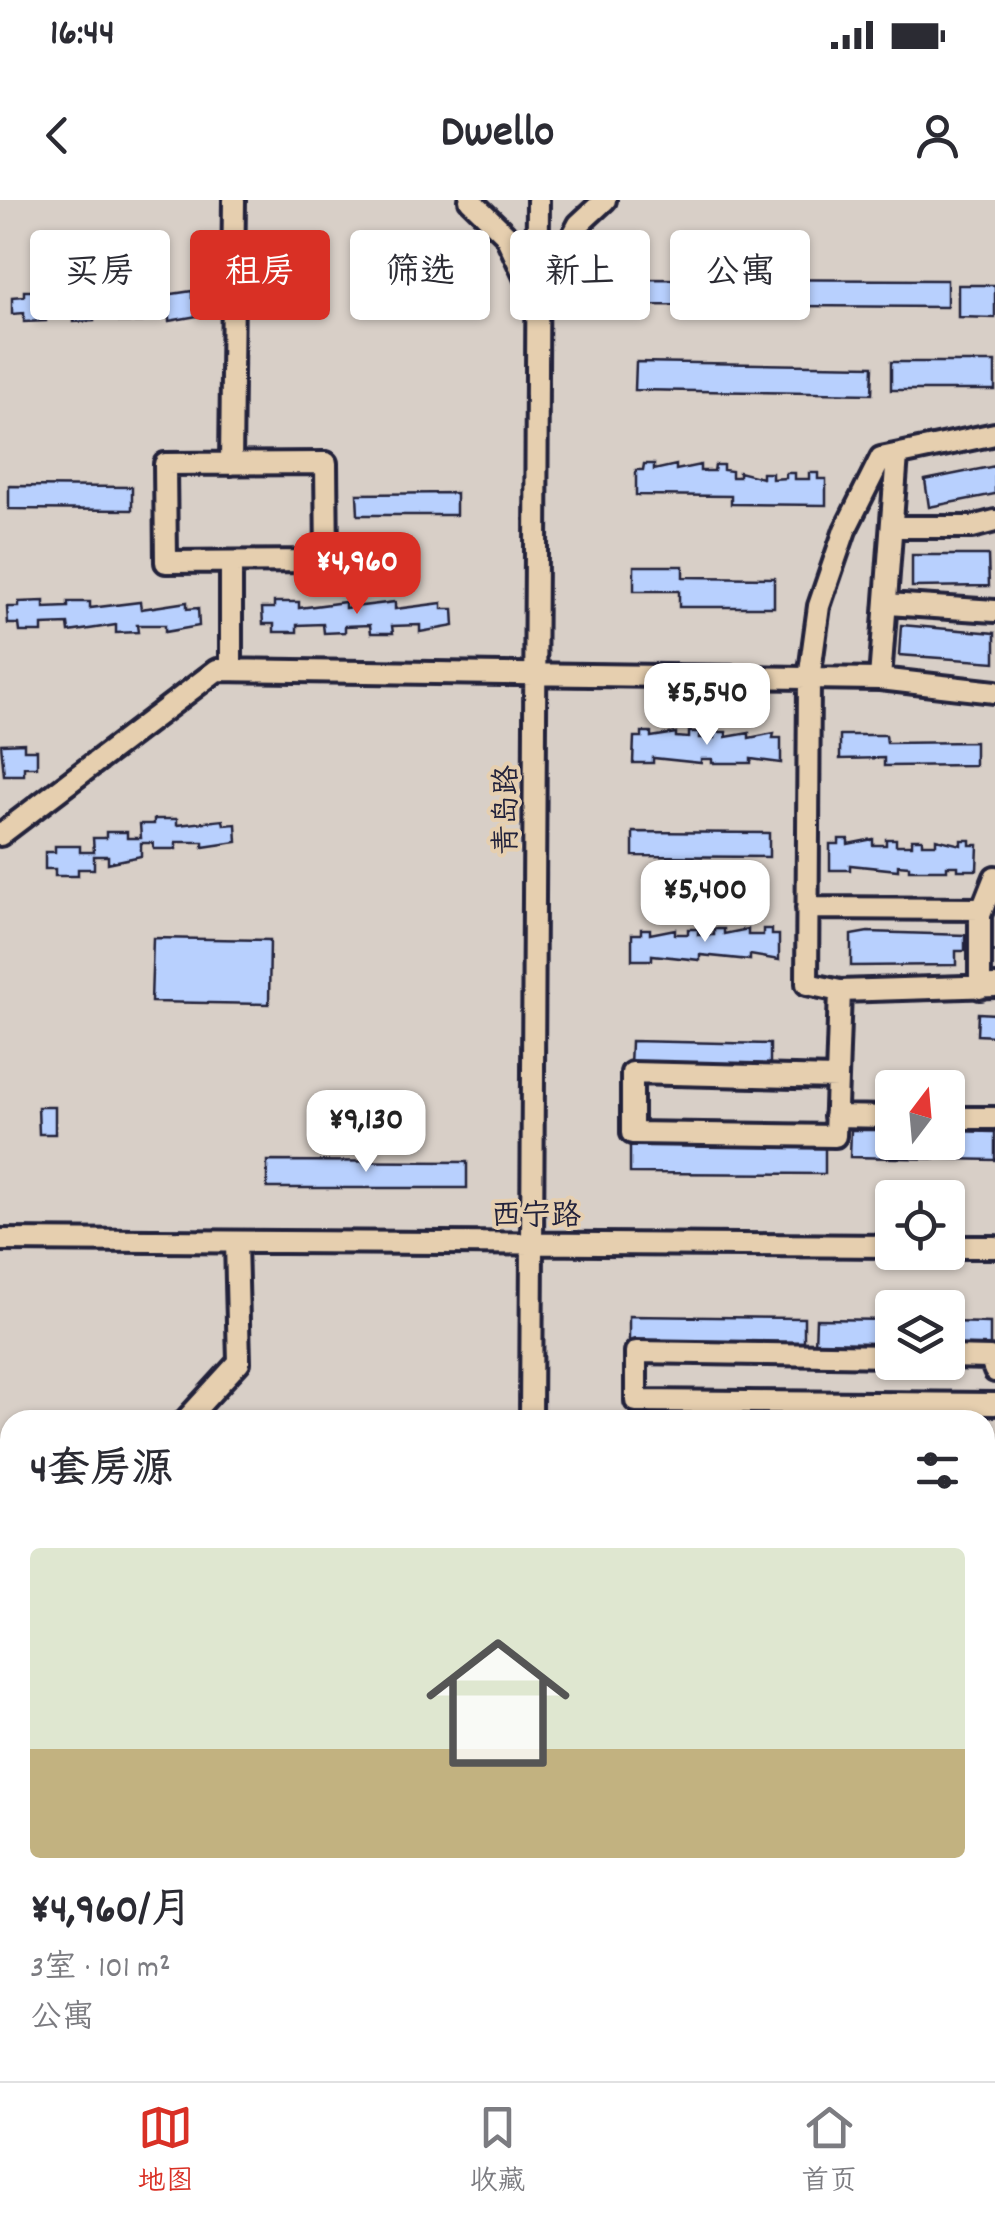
<!DOCTYPE html>
<html lang="zh">
<meta charset="utf-8">
<style>
:root{--surface:#fff;--page:#f7f7f7;--text:#2b2b33;--muted:#7c7c81;--line:#e1e1e2;--accent:#d93025}
body{margin:0;font-family:Dekko,"LXGW WenKai TC",sans-serif;background:var(--page);color:var(--text);height:100vh;display:flex;flex-direction:column;font-size:38px;white-space:nowrap}
*{box-sizing:border-box;margin:0}
p{font-size:32px;color:var(--muted)}
.icon{flex:none;width:55px;height:55px;fill:none;stroke:currentColor;stroke-width:2;stroke-linecap:round;stroke-linejoin:round}
.map{position:relative;flex:1;overflow:hidden}
.sheet{position:absolute;left:0px;top:1210px;width:995px;height:672px;display:flex;flex-direction:column;background:var(--surface);border-radius:30px 30px 0 0;box-shadow:0 2px 8px #0004}
.sheet>*{flex:none}
.banner{position:absolute;left:30px;top:30px;width:935px;height:90px;display:flex;gap:20px}
.needle{width:65px;rotate:16deg}
.buttons{position:absolute;left:875px;top:870px;display:grid;gap:20px}
.buttons a{display:grid;place-items:center;width:90px;height:90px;border-radius:10px;background:var(--surface);box-shadow:0 2px 8px #0004;font-size:50px}
.price{position:absolute;translate:-50% -85px;padding:0 22px;border-radius:20px;background:#fff;color:#222;font-size:32px;line-height:65px;filter:drop-shadow(0 2px 5px #0008)}
.price::after{content:'';position:absolute;left:50%;top:60px;width:30px;height:22px;margin-left:-15px;background:inherit;clip-path:polygon(0 0,100% 0,50% 100%)}
.price.active{background:var(--accent);color:#fff}
ul{padding:0;list-style:none}
li{display:grid;align-content:center;gap:20px;height:530px;padding:0 30px}
li+li{border-top:2px solid var(--line)}
li span{display:grid;place-items:center;height:310px;border-radius:10px;color:#555}
li>.icon{margin-inline-start:auto}
span .icon{width:180px;height:180px;fill:#fffc;stroke-width:1}
li b{font-size:42px}
h2{display:flex;justify-content:space-between;align-items:center;height:120px;padding:0 30px;font-size:42px}
.pill{padding:0 35px;border-radius:10px;background:var(--surface);box-shadow:0 2px 8px #0004;font-size:35px;line-height:90px}
.pill.active{background:var(--accent);color:#fff}
.status{display:flex;justify-content:space-between;align-items:center;height:70px;padding:0 50px;background:var(--surface);direction:ltr}
.status svg{height:28px;fill:currentColor}
header{display:flex;justify-content:space-between;align-items:center;height:130px;padding:0 30px;background:var(--surface);font-size:45px;font-weight:800}
.menu{display:flex;justify-content:space-around;align-items:center;height:140px;border-top:2px solid var(--line);background:var(--surface);font-size:28px;color:var(--muted)}
.menu a{display:grid;justify-items:center;gap:5px}
.menu .active{color:var(--accent)}
.map>svg:first-child{display:block}
.building{fill:#b8d0fe;stroke:#22223b;stroke-width:2.5}
.lines{fill:none;stroke-linecap:round;stroke-linejoin:round}
.minor-casing{stroke:#22223b;stroke-width:28}
.minor{stroke:#e6cfaf;stroke-width:20}
.labels{text-anchor:middle;stroke-width:8;stroke-linejoin:round;paint-order:stroke}
.street-label{font-size:30px;fill:#22223b;stroke:#e6cfaf}
</style>
<div class="status"><b>16:44</b><svg viewBox="0 0 49 12"><path d="M0 12V9h3v3zM5 12V6h3v6zM10 12V3h3v9zM15 12V0h3v12zM26 1h20v11H26zM47 4h2v5h-2z"/></svg></div>
<header><svg class="icon" aria-label="back" viewBox="0 0 24 24"><path d="M15 5l-7 7 7 7"/></svg>Dwello<svg class="icon" aria-label="person" viewBox="0 0 24 24"><circle cx="12" cy="8" r="4"/><path d="M4 21q1-7 8-7t8 7"/></svg></header>
<div class="map">
<svg width="995" height="1881" viewBox="0 0 995 1881">
<rect width="100%" height="100%" fill="#d8cfc7"/>
<filter id="ink" filterUnits="userSpaceOnUse"><feTurbulence type="fractalNoise" baseFrequency=".01" numOctaves="2"/><feDisplacementMap in="SourceGraphic" scale="20" xChannelSelector="R" yChannelSelector="G"/><feConvolveMatrix kernelMatrix="1 2 1 2 8 2 1 2 1" color-interpolation-filters="sRGB"/></filter>
<g filter="url(#ink)">
<path class="building" d="M635,79l312,1v27l-312,-2z
M958,85h37v33l-37,-1z
M24,91h25v6l45,-6 1,6 50,-6v7l47,-7v7h11v17l-34,6v-7l-27,1v7h-22v-8l-26,1v6l-21,1v-8h-27v7l-22,1v-9l-12,1v-17l12,-1z
M636,162l237,4 -1,28 -237,-4z
M891,162h104v28h-104z
M644,264h10v6l22,-5v5l24,-5v6h14l1,-6h8v5l9,1v6h7v-5l23,6v-5h10v6l14,-1v-5h9v6h14v-6h9v6h8v26l-95,-1v-8l-95,-1v-25h7z
M995,266v28l-66,13 -4,-27z
M9,286l123,1v23l-123,-1z
M456,293v22h-98l-1,-21z
M912,355h76l1,31 -77,1z
M634,366h49v11l91,1v29h-95v-16h-45z
M44,401v7l24,-1v-5h22v6l50,-6 1,7 46,-7v7l11,-1 1,18 -34,6v-7h-28l1,7 -22,1v-8l-47,7 -1,-8 -26,1v7h-22l-1,-8h-11l-1,-17h12v-5z
M274,402h25v6l46,-6v6l50,-6v7l47,-6v6h11l1,17 -34,6v-7l-28,1 1,7h-22l-1,-8 -25,1v6l-21,1 -1,-9 -26,1v7h-23v-8h-11l-1,-16h12z
M901,425l94,8v29l-96,-7z
M642,532h9v5l25,-4v4l13,1v-6h10v6h16v-6h11v5l23,-4v5l25,-5 -1,5h8v25l-30,-4v4h-39v-4h-11v4l-48,-5v5h-20l1,-26h8z
M840,535h46l1,8 88,-1v23l-91,1v-8l-44,1z
M24,543v7h13v17h-13v8h-20l-3,-31z
M154,619h23v6l46,-5 1,5 12,-1 1,18 -34,5v-5h-27v7h-22l-1,-6h-12v13l-33,7v-7h-14v13h-16v7h-23v-7h-10v-17h10v-6h25v6h14l-1,-14h13v-6h21v6h14l-1,-14h14z
M633,632l136,1v24l-136,-1z
M839,639h9v5l25,-5v6h13v-6h10v6h16v-6h10v5h14v-5l25,6v-5h9v5h8l-1,25h-19v-4h-11v4h-38v-4l-11,-1v5l-48,-5v5h-20v-26h9z
M641,729h9v5l25,-5v5h13v-5h10v6h16v-6h10v5l24,-5v6h15v-6h9v6h7v25l-29,-5v5l-50,-5v5l-48,-5v5h-20v-26h9z
M868,732l97,3v16h-9v14l-105,1v-31z
M153,738l117,2 -1,64 -118,-2z
M978,813l17,1v22l-18,-1z
M631,841l139,3v26l-140,-3z
M38,907h17v27h-16z
M851,930h41v12h56v-11l47,1v28l-145,-3z
M630,945l195,2v27l-195,-1z
M267,961l200,1v26h-200z
M629,1116l175,2v28l-175,-3z
M816,1119l76,1v29l-77,-2z
M948,1122l42,1v27h-42z
M630,1210l103,1v9h-104z
M778,1212l156,3v5h-156z
M985,1418h10v26h-10z"/>
<g class="lines">
<defs>
<path id="minor" d="M470,0l35,34 29,62
M542,94l37,-70 26,-24
M995,234l-114,24 -36,72 -26,76 -10,73 -2,305 33,7 155,-5
M326,263l1,98 -161,1 -1,-98z
M231,264l3,-264
M893,327h79l23,-6
M888,404l107,7
M231,470v-108
M880,479l17,-224
M0,635l217,-165 663,9 115,13
M807,708l175,1
M980,788v-73l15,-38
M837,878l-205,-5v60l203,3 5,-145
M835,916l57,1
M948,918h47
M0,1040l892,6
M948,1047h47
M892,1156l-256,-4v49l359,3
M948,1157l42,1 5,13
M186,1220l53,-58 -3,-120
M531,1220l7,-1220
M985,1314l10,-11
M985,1400h10
M0,1481h10
M985,1490h10"/>
</defs>
<use href="#minor" class="minor-casing"/>
<use href="#minor" class="minor"/>
</g>
</g>
<g class="labels">
<g class="street-label">
<text transform="translate(505 610) rotate(-90)" y="10">青岛路</text>
<text x="536" y="1024">西宁路</text>
</g>
</g>
</svg>
<div class="buttons">
<a><svg class="needle" viewBox="-14 -14 28 28"><path d="M0-13l5 13h-10z" fill="#e53935"/><path d="M0 13l5-13h-10z" fill="#7c7c81"/></svg></a>
<a><svg class="icon" aria-label="locate" viewBox="0 0 24 24"><circle cx="12" cy="12" r="6"/><path d="M12 2v4M12 18v4M2 12h4M18 12h4"/></svg></a>
<a><svg class="icon" aria-label="layers" viewBox="0 0 24 24"><path d="M12 4l9 5-9 5-9-5zM3 14l9 5 9-5"/></svg></a>
</div>
<b class="price active" style="left:357px;top:417px">¥4,960</b>
<b class="price" style="left:707px;top:548px">¥5,540</b>
<b class="price" style="left:705px;top:745px">¥5,400</b>
<b class="price" style="left:366px;top:975px">¥9,130</b>
<div class="banner">
<a class="pill">买房</a>
<a class="pill active">租房</a>
<a class="pill">筛选</a>
<a class="pill">新上</a>
<a class="pill">公寓</a>
</div>
<section class="sheet">
<h2>4套房源<svg class="icon" aria-label="filters" viewBox="0 0 24 24"><path d="M4 7h16M4 17h16"/><circle cx="9" cy="7" r="2"/><circle cx="15" cy="17" r="2"/></svg></h2>
<ul>
<li><span style="background:linear-gradient(#dfe7d0 65%,#c2b280 0)"><svg class="icon" aria-label="home" viewBox="0 0 24 24"><path d="M3 11l9-7 9 7M6 9v11h12V9"/></svg></span><div><b>¥4,960/月</b><p>3室 · 101 m²</p><p>公寓</p></div></li>
</ul>
</section>
</div>
<nav class="menu">
<a class="active"><svg class="icon" aria-label="map" viewBox="0 0 24 24"><path d="M3 6l6-2 6 2 6-2v14l-6 2-6-2-6 2zM9 4v14M15 6v14"/></svg>地图</a>
<a><svg class="icon" aria-label="saved" viewBox="0 0 24 24"><path d="M7 4h10v16l-5-4-5 4z"/></svg>收藏</a>
<a><svg class="icon" aria-label="home" viewBox="0 0 24 24"><path d="M3 11l9-7 9 7M6 9v11h12V9"/></svg>首页</a>
</nav>
